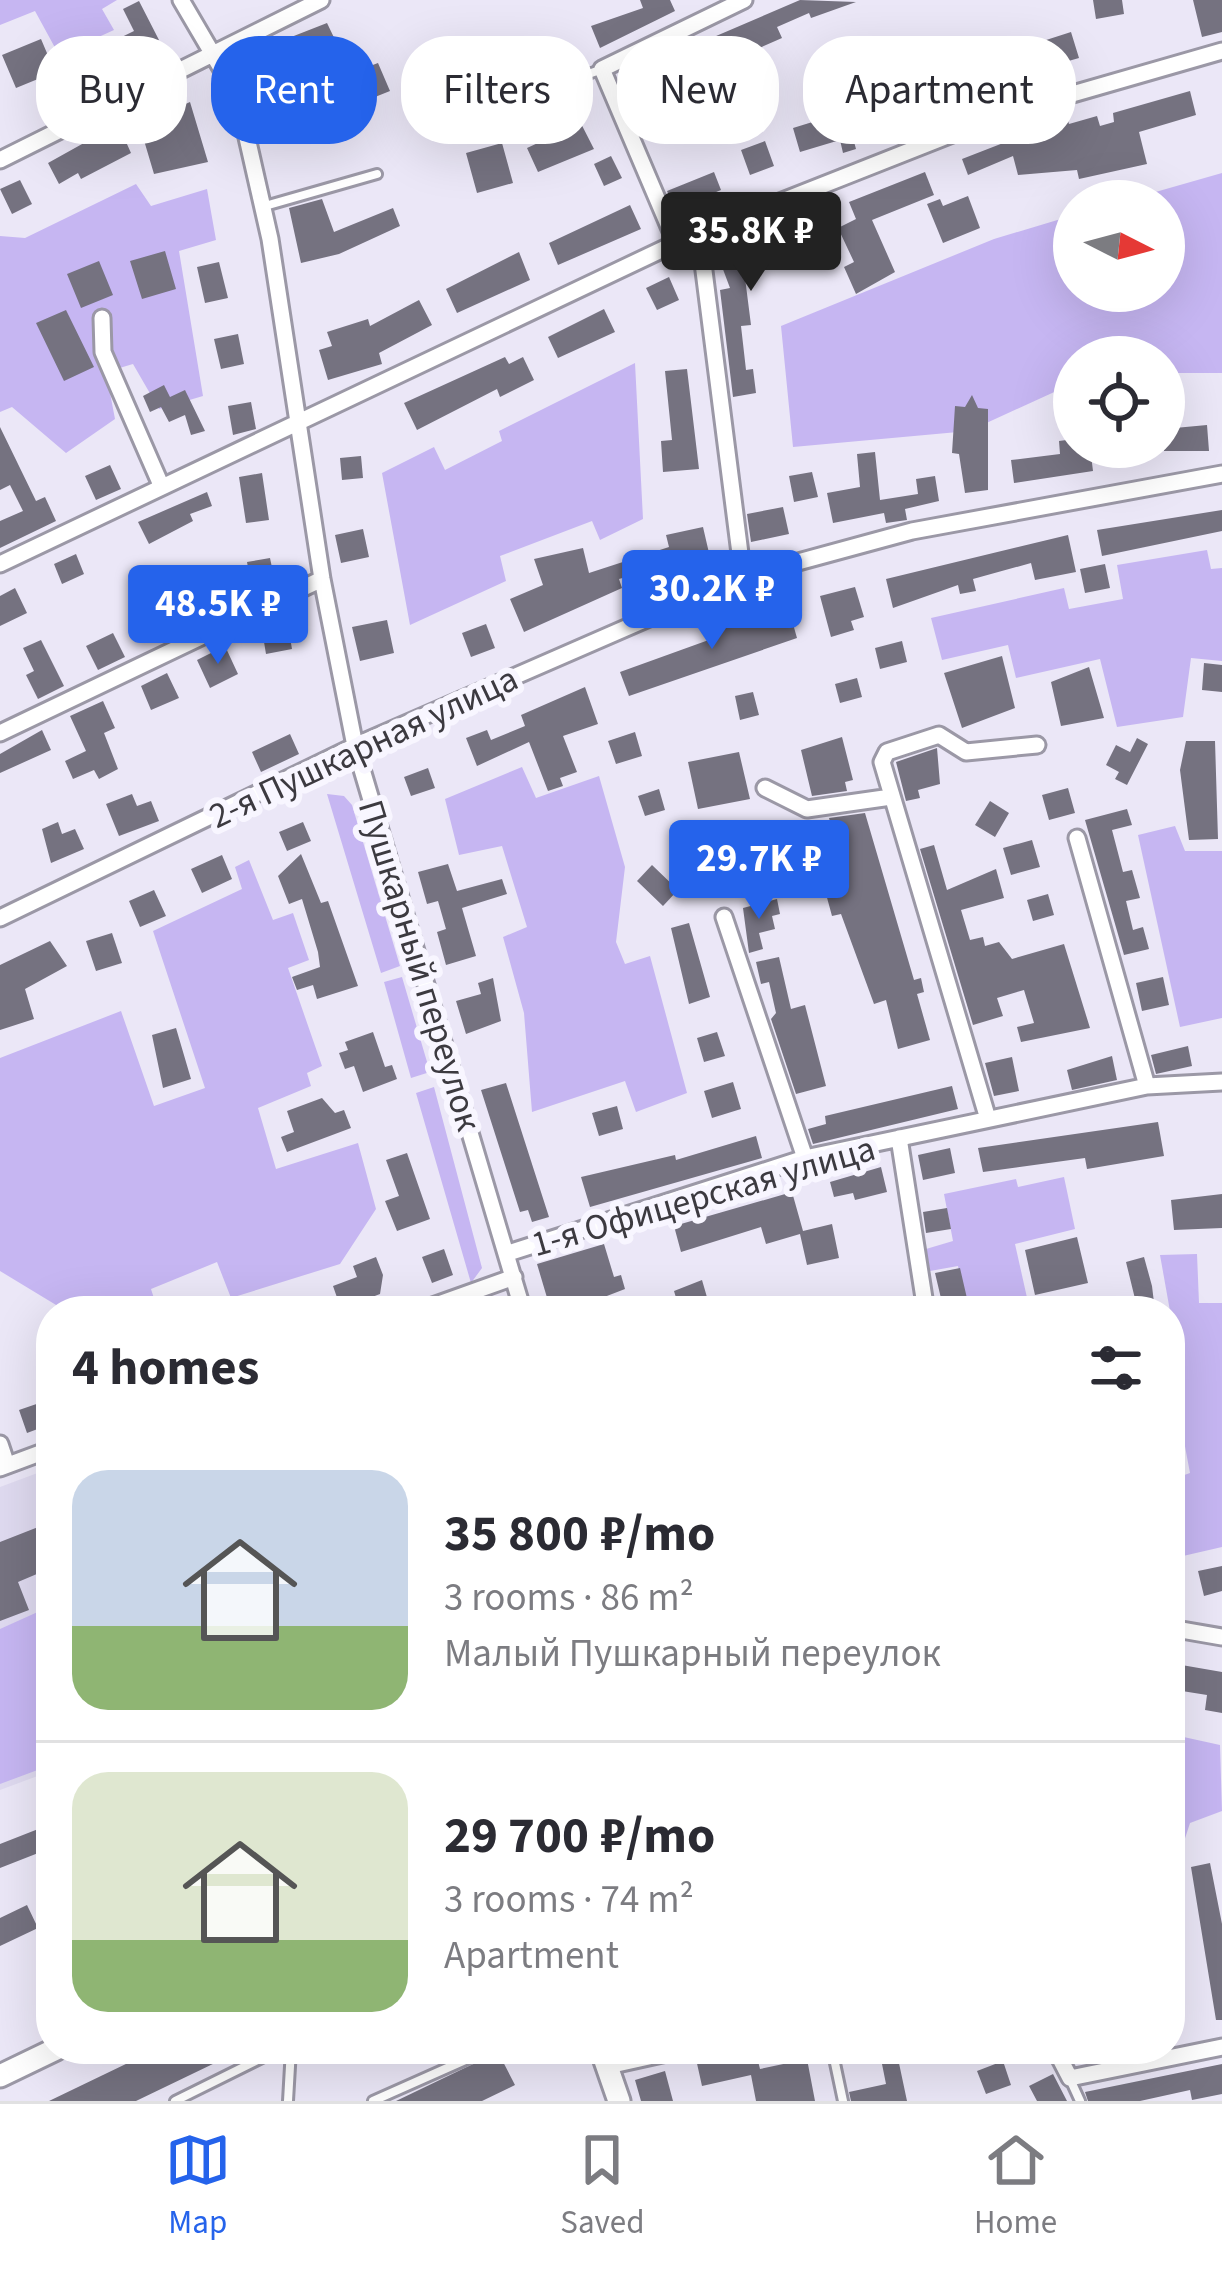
<!DOCTYPE html>
<meta charset="utf-8">
<style>
:root{--surface:#fff;--page:#f7f7f7;--text:#2b2b33;--muted:#7c7c81;--line:#e1e1e2;--accent:#2563eb}
body{margin:0;font-family:"Source Sans 3",sans-serif;background:var(--page);color:var(--text);height:100vh;display:flex;flex-direction:column;font-size:45px;white-space:nowrap}
*{box-sizing:border-box;margin:0}
p{font-size:39px;color:var(--muted)}
.icon{flex:none;width:66px;height:66px;fill:none;stroke:currentColor;stroke-width:2;stroke-linecap:round;stroke-linejoin:round}
.map{position:relative;flex:1;overflow:hidden}
.drawer{position:absolute;left:36px;top:1296px;width:1149px;height:768px;display:flex;flex-direction:column;background:var(--surface);border-radius:48px;box-shadow:0 12px 48px #0002}
.drawer>*{flex:none}
.hud{position:absolute;left:36px;top:36px;width:1152px;height:108px;display:flex;gap:24px}
.needle{width:78px;rotate:96deg}
.buttons{position:absolute;left:1053px;top:180px;display:grid;gap:24px}
.buttons a{display:grid;place-items:center;width:132px;height:132px;border-radius:50%;background:var(--surface);box-shadow:0 12px 48px #0002;font-size:60px}
.price{position:absolute;translate:-50% -102px;padding:0 27px;border-radius:12px;background:var(--accent);color:#fff;font-size:39px;line-height:78px;filter:drop-shadow(0 3px 6px #0008)}
.price::after{content:'';position:absolute;left:50%;top:72px;width:36px;height:27px;margin-left:-18px;background:inherit;clip-path:polygon(0 0,100% 0,50% 100%)}
.price.selected{background:#222;color:#fff}
ul{padding:0;list-style:none}
li{display:flex;align-items:center;gap:36px;height:300px;padding:0 36px}
li+li{border-top:3px solid var(--line)}
li span{display:grid;place-items:center;flex:none;width:336px;height:240px;border-radius:36px;color:#555}
li>.icon{margin-inline-start:auto}
span .icon{width:144px;height:144px;fill:#fffc;stroke-width:1}
li b{font-size:51px}
h2{display:flex;justify-content:space-between;align-items:center;height:144px;padding:0 36px;font-size:51px}
.chip{padding:0 42px;border-radius:48px;background:var(--surface);box-shadow:0 12px 48px #0002;font-size:42px;line-height:108px}
.chip.selected{background:var(--accent);color:#fff}
.tab-bar{display:flex;justify-content:space-around;align-items:center;height:168px;border-top:3px solid var(--line);background:var(--surface);font-size:33px;color:var(--muted)}
.tab-bar a{display:grid;justify-items:center;gap:6px}
.tab-bar .selected{color:var(--accent)}
.map>svg:first-child{display:block}
.built{fill:#dfdaf0}
.green{fill:#c6b6f2}
.building{fill:#757280}
.lines{fill:none;stroke-linecap:round;stroke-linejoin:round}
.lane-casing{stroke:#9b98a6;stroke-width:14}
.street-casing{stroke:#9b98a6;stroke-width:21}
.secondary-casing{stroke:#9b98a6;stroke-width:27}
.lane{stroke:#fff;stroke-width:8}
.street{stroke:#fff;stroke-width:15}
.secondary{stroke:#fff;stroke-width:21}
.labels{text-anchor:middle;stroke-width:12;stroke-linejoin:round;paint-order:stroke}
.street-label{font-size:36px;fill:#3c3a40;stroke:#f8f6ff}
</style>
<div class="map">
<svg width="1222" height="2101" viewBox="0 0 1222 2101">
<rect width="100%" height="100%" fill="#ebe7f7"/>
<path class="built" d="M51,1468v303l-51,19v-303z"/>
<path class="green" d="M0,0h117l-15,9 12,21 -55,25 -24,-44 -35,14z
M1222,173v200h-58v-16h-90v26l-105,48 -176,16 -12,-121 213,-87 80,-24v76h90v-90h-40z
M136,184l15,22 56,-17 9,51 -37,11 24,145 -44,13 -26,-45 -27,8 9,47 -49,34 -54,-46 -12,5v-176l25,2z
M635,363l8,156 -43,21 -8,-19 -92,35 6,25 -96,44 -28,-152 52,-26 11,23 57,-29 -3,-10z
M1207,550l4,19 11,-1v93l-31,-3 -8,59 -66,10 -17,-68 -84,19 -8,-33 -66,15 -11,-42 133,-30 5,21 54,-10 -6,-34z
M522,767l14,31 63,-22 26,91 -9,75 9,22 25,-8 37,137 -51,19 -11,-31 -93,31 -8,-99 -21,-76 24,-10 -25,-81 -43,9 -14,-56z
M327,794l17,2 8,9 48,161 -19,7z
M1175,826l10,25h37v167l-42,9 -42,-192z
M249,860l24,60 20,-7 16,47 -21,8 34,98 -15,7 4,13 -53,22 18,61 82,-26 18,66 -36,55 -109,34 -14,-36 -66,27 7,22h-92l-66,-40v-213l121,-47 33,95 51,-18 -52,-157 89,-42 -7,-22z
M402,977l28,95 -19,6 -27,-96z
M434,1087l48,181 -11,15 -55,-190z
M1064,1177l11,52 -60,15 15,67h-63l-9,-45 -28,5 -4,-22 27,-8 -9,-47 72,-15 2,8z
M1197,1254l2,49h23v244l-52,12v-79l20,-7 -13,-69h-7v-93l-10,-56z
M51,1606v159l-51,19v-155z
M1170,1734l50,11 2,66 -32,12 -20,62z"/>
<path class="building" d="M640,0h30l5,11 -75,37 -9,-22 52,-18z
M800,0l56,2 -45,16 -2,-5 -32,14 5,11 -25,11 -2,-6 -93,40 -9,-20z
M1093,0h29l2,14 -28,5z
M1193,0h29v32l-20,5z
M139,1l20,39 -62,26 -6,-14 43,-21 -11,-22z
M327,23l12,25 -52,24 -2,-9 -17,8 -10,-21z
M1071,32l8,26 -28,8 -8,-25z
M41,39l14,33 -39,16 -14,-33z
M540,40l11,25 -26,12 -12,-25z
M1007,60l6,20 -160,58 3,11 -13,4 -3,-13 -40,12 -7,-24 39,-12 -1,-5 35,-1 41,-14 -3,-10z
M378,63l12,28 -30,12 -11,-29z
M1190,91l6,24 -57,17 8,32 -68,15 -2,-9 -59,5 -5,-19 -45,19 -6,-16 82,-32 -2,-7 24,-6 3,10 28,-8 3,10 14,-4 -1,-9z
M176,94l5,12 9,-4 18,60 -54,12 -11,-37 21,-7 -12,-26z
M318,102l10,30 -24,8 -9,-30z
M571,104l23,45 -56,23 -11,-24 13,-6 -9,-18z
M118,124l13,29 -50,26 -3,-6 -19,11 -11,-21z
M765,141l9,25 -24,9 -9,-25z
M502,143l11,40 -36,10 -11,-40z
M611,156l11,22 -18,8 -10,-22z
M714,172l7,18 -46,19 -8,-18z
M925,172l9,23 -62,25 23,52 -39,22 -12,-27 10,-5 -16,-34 18,-9 -7,-17z
M20,180l12,24 -20,10 -12,-25z
M968,196l12,32 -37,15 -16,-39 13,-5 3,7z
M322,199l12,33 59,-24 7,18 -61,28 -38,9 -12,-55z
M630,205l11,24 -83,36 -9,-22z
M812,220l7,19 -75,31 7,55 -10,1 5,44 7,-1 3,24 -23,4 -13,-107 10,-2 -12,-32z
M165,251l11,38 -34,10 -12,-38z
M519,252l11,28 -73,33 -11,-24z
M99,261l14,34 -32,13 -14,-34z
M219,262l9,36 -23,5 -8,-36z
M669,277l10,23 -22,10 -11,-22z
M419,300l13,25 -53,28 3,11 -54,16 -9,-30 13,-4 -5,-14 41,-13 2,7z
M604,309l11,23 -57,26 -10,-21z
M66,310l28,57 -30,14 -28,-58z
M238,334l6,30 -23,5 -7,-30z
M505,357l4,7 14,-7 11,23 -34,17 -3,-8 -80,41 -13,-27z
M687,369l12,100 -36,3 -2,-31 11,-1 -7,-69z
M164,385l6,12 15,-7 20,41 -14,4 -6,-20 -16,7 -8,-15 -11,5 -7,-16z
M972,395l6,13 10,1v81l-23,3 -6,-39 -7,-1 3,-47 10,1z
M251,402l5,27 -23,6 -5,-29z
M1207,425l2,26h-45v-22z
M0,427l36,74 9,-4 11,24 -56,27v-27l23,-10 -13,-26 -10,5z
M1074,439v8h16l3,24 -79,12 -3,-23 49,-6 -1,-13z
M875,452l5,48 38,-6 -2,-15 19,-3 4,25 -34,8 2,11 -21,3 -2,-10 -51,10 -6,-30 33,-6 -3,-33z
M361,456l2,22 -21,2 -2,-22z
M110,465l11,24 -25,11 -11,-24z
M812,472l6,25 -24,5 -5,-26z
M262,473l7,47 -23,3 -7,-46z
M207,492l5,14 -22,8 3,7 -44,23 -11,-22z
M783,507l6,27 -38,8 -4,-28z
M1222,510v21l-120,25 -5,-26z
M703,527l6,26 -90,26 3,9 -98,44 -14,-33 33,-14 -9,-26 49,-11 6,25 80,-26 -3,-12z
M363,529l6,28 -28,6 -6,-28z
M1068,535l8,37 -41,8 -4,-17 -58,16 3,12 -16,3 -2,-9 -65,23 -7,-29z
M76,554l8,20 -22,10 -8,-20z
M270,558l6,29 -23,8 -6,-33z
M1105,564l5,24 -25,5 -5,-24z
M855,587l9,30 -13,4 3,9 -23,7 -11,-41z
M15,588l12,25 -27,13v-30z
M172,607l11,22 -23,11 -11,-21z
M789,610l8,28 -168,58 -9,-24 97,-35 -2,-6z
M287,620l5,29 -26,5 -5,-30z
M387,620l7,33 -34,8 -8,-34z
M486,624l9,24 -24,9 -9,-24z
M113,633l12,24 -27,13 -12,-24z
M41,640l23,46 -26,13 -12,-24 8,-4 -11,-23z
M902,641l5,21 -27,7 -5,-21z
M225,646l13,28 -28,14 -13,-28z
M1002,656l13,52 -53,20 -18,-55z
M1204,663l18,2v27l-20,-2z
M1089,667l15,51 -43,8 -10,-44z
M167,673l12,25 -28,12 -10,-24z
M857,678l5,19 -22,6 -5,-19z
M585,687l13,37 -35,12 14,36 -17,6 3,8 -15,5 -19,-49 -52,24 -11,-28 21,-8 4,10 34,-14 -4,-11z
M753,692l6,23 -19,5 -5,-24z
M103,701l12,27 -11,5 14,36 -19,10 -5,-9 -21,9 -8,-18 21,-10 -16,-35z
M42,730l9,20 -51,23v-19z
M635,732l7,24 -26,8 -8,-23z
M290,734l9,20 -38,18 -9,-20z
M842,737l11,43 -8,2 2,9 -35,5 -11,-46z
M1137,738l11,6 -21,41 -12,-6 4,-7 -13,-7 10,-20 14,7z
M1186,741h29l3,98 -29,1 -9,-70z
M937,748l3,36 -22,6 2,8 -14,3 -10,-39z
M739,752l11,47 -52,10 -10,-47z
M428,768l7,20 -24,8 -7,-19z
M1068,788l7,25 -26,7 -7,-25z
M659,789l6,21 -20,6 -7,-20z
M132,794l5,12 14,-5 8,20 -40,15 -13,-32z
M990,801l19,12 -14,24 -20,-12z
M1127,809l5,16 -20,5 11,42 9,-2 8,28 -14,3 7,29 10,-3 6,22 -25,6 -39,-135z
M865,813l49,167 7,-2 3,14 -7,2 13,46 -32,9 -12,-49 -12,4 -33,-90 -9,2 -6,-22 21,-6 -18,-70z
M58,822l4,12 13,-5 9,20 -33,14 -9,-34z
M303,822l8,19 -24,10 -8,-19z
M1032,840l8,27 -29,8 -8,-27z
M753,841l22,10 -11,24 -22,-10z
M934,845l13,45 49,-21 8,29 -43,12 9,30 13,-3 2,9 14,-4 13,17 52,-15 26,84 -69,14 -4,-15 17,-4 -10,-33 -27,8 6,18 -30,9 -53,-176z
M301,854l20,49 7,-2 30,85 -41,13 -4,-14 -16,5 -5,-13 28,-10 -2,-15 -16,-53 -13,5 -11,-28z
M222,855l10,24 -30,14 -11,-24z
M448,864l9,27 45,-12 5,15 -45,14 14,48 -30,9 -9,-33 9,-3 -8,-28 -11,3 -9,-32z
M652,865l26,25 -15,16 -26,-25z
M154,890l12,26 -26,11 -11,-26z
M1048,894l6,21 -21,6 -6,-21z
M777,899l3,15 -8,2 3,13 -16,4 4,16 -14,4 -6,-45z
M689,923l21,74 -21,7 -18,-76z
M112,933l10,30 -26,8 -10,-30z
M50,941l17,25 -42,23 9,30 -34,11v-65z
M779,957l12,52 14,-4 21,81 -30,8 -25,-75 5,-6 -7,-31 -8,2 -5,-22z
M1163,977l6,28 -27,6 -6,-28z
M493,978l8,43 -35,13 -10,-33 25,-7 -3,-11z
M176,1028l15,51 -28,9 -11,-53z
M373,1032l12,35 7,-2 5,14 -34,13 -9,-26 -9,3 -6,-16 9,-3 -3,-8z
M717,1032l8,24 -21,6 -7,-24z
M1188,1046l4,20 -36,8 -5,-19z
M1112,1056l5,24 -45,10 -5,-20z
M1012,1057l7,34 -25,5 -9,-33z
M733,1082l8,27 -29,9 -8,-27z
M506,1083l43,134 -17,5 -4,-12 -8,2 -39,-122z
M952,1086l6,23 -145,35 -5,-15 18,-5 -1,-8z
M322,1098l13,15 9,-3 7,18 -64,24 -6,-15 13,-5 -7,-21z
M617,1106l6,23 -24,7 -7,-23z
M1158,1122l6,34 -77,13 -2,-11 -102,14 -5,-24z
M756,1136l6,22 -172,49 -9,-30 94,-22 1,5z
M950,1148l5,25 -32,7 -5,-25z
M407,1153l23,66 -33,12 -12,-30 14,-5 -13,-36z
M881,1167l6,25 -32,8 -2,-7 -19,4 -4,-15z
M792,1192l11,39 29,-7 7,34 -32,7 -7,-31 -34,10 -5,-17 -80,25 -7,-26z
M1222,1194v34l-48,2 -3,-30z
M947,1208l4,21 -25,4 -3,-21z
M1077,1237l11,46 -53,12 -10,-45z
M604,1244l10,33 7,-2 4,14 -57,22h-17l-14,-47z
M444,1249l9,26 -21,8 -10,-26z
M376,1257l7,18 -3,19 -39,15 -8,-23 24,-9 -4,-11z
M1144,1257l8,29 3,25h-17l-12,-49z
M960,1268l9,39 -25,4 -9,-38z
M702,1280l9,31h-31l-6,-20z
M51,1399v25l-24,9 -8,-23z
M51,1522v46l-33,14 11,28 -29,11v-79z
M1222,1566v25l-18,5 -6,-25z
M1170,1663l52,9v41l-17,-3 2,-15 -25,-4 1,-7 -13,3z
M51,1824v24l-51,20v-24z
M1210,1863l12,61v96h-6l-25,-153z
M27,1905l11,23 -38,18v-28z
M157,2049h87l-108,52h-87z
M755,2049l5,20 47,-10 8,42h-59l-5,-26 -49,11 -6,-27z
M879,2049h17l11,52h-56l-2,-9 37,-8z
M498,2052l17,33 -33,16h-86z
M1003,2061l8,24 -25,9 -9,-23z
M1222,2064v30l-30,6 -2,-10 -50,11h-52l-3,-9z
M665,2071l8,30h-32l-6,-21z
M1053,2074l14,27h-30l-8,-15z"/>
<g class="lines">
<defs>
<path id="lane" d="M527,95l73,-25
M265,206l112,-32
M51,1868v11
M832,2049l11,52
M1070,2079l10,22
M175,2101l105,-52
M288,2101l3,-52
M373,2101l117,-52"/>
<path id="street" d="M181,0l44,75 18,45 27,119 52,340 33,167 168,565
M0,160l321,-160
M694,237l9,26 40,314
M676,243l-74,-174 142,-69
M102,318l1,34 58,133
M0,564l676,-321 327,-129 219,-63
M0,733l322,-154
M765,788l42,21 84,-12
M1077,838l70,248
M724,917l81,241
M0,918l355,-172 388,-169 169,-46 310,-57
M988,1119l-106,-357 5,-10 52,-17 27,17 71,-7
M899,1138l27,173
M508,1253l297,-95 342,-72 75,-4
M419,1311l95,-34
M0,1444l7,21
M0,1468l51,-19
M1170,1628l52,9
M1055,2049l15,29 152,-31
M608,2066l77,-17"/>
<path id="secondary" d="M601,2049l18,52
M0,2076l56,-27"/>
</defs>
<use href="#lane" class="lane-casing"/>
<use href="#street" class="street-casing"/>
<use href="#secondary" class="secondary-casing"/>
<use href="#lane" class="lane"/>
<use href="#street" class="street"/>
<use href="#secondary" class="secondary"/>
</g>
<g class="labels">
<g class="street-label">
<text transform="translate(363 746) rotate(-25)" y="13">2-я Пушкарная улица</text>
<text transform="translate(421 965) rotate(73)" y="13">Пушкарный переулок</text>
<text transform="translate(703 1195) rotate(-16)" y="13">1-я Офицерская улица</text>
</g>
</g>
</svg>
<div class="buttons">
<a><svg class="needle" viewBox="-14 -14 28 28"><path d="M0-13l5 13h-10z" fill="#e53935"/><path d="M0 13l5-13h-10z" fill="#7c7c81"/></svg></a>
<a><svg class="icon" aria-label="locate" viewBox="0 0 24 24"><circle cx="12" cy="12" r="6"/><path d="M12 2v4M12 18v4M2 12h4M18 12h4"/></svg></a>
</div>
<b class="price selected" style="left:751px;top:294px">35.8K ₽</b>
<b class="price" style="left:712px;top:652px">30.2K ₽</b>
<b class="price" style="left:218px;top:667px">48.5K ₽</b>
<b class="price" style="left:759px;top:922px">29.7K ₽</b>
<div class="hud">
<a class="chip">Buy</a>
<a class="chip selected">Rent</a>
<a class="chip">Filters</a>
<a class="chip">New</a>
<a class="chip">Apartment</a>
</div>
<section class="drawer">
<h2>4 homes<svg class="icon" aria-label="filters" viewBox="0 0 24 24"><path d="M4 7h16M4 17h16"/><circle cx="9" cy="7" r="2"/><circle cx="15" cy="17" r="2"/></svg></h2>
<ul>
<li><span style="background:linear-gradient(#c9d6e8 65%,#8fb573 0)"><svg class="icon" aria-label="home" viewBox="0 0 24 24"><path d="M3 11l9-7 9 7M6 9v11h12V9"/></svg></span><div><b>35 800 ₽/mo</b><p>3 rooms · 86 m²</p><p>Малый Пушкарный переулок</p></div></li>
<li><span style="background:linear-gradient(#dfe7d0 70%,#8fb573 0)"><svg class="icon" aria-label="home" viewBox="0 0 24 24"><path d="M3 11l9-7 9 7M6 9v11h12V9"/></svg></span><div><b>29 700 ₽/mo</b><p>3 rooms · 74 m²</p><p>Apartment</p></div></li>
</ul>
</section>
</div>
<nav class="tab-bar">
<a class="selected"><svg class="icon" aria-label="map" viewBox="0 0 24 24"><path d="M3 6l6-2 6 2 6-2v14l-6 2-6-2-6 2zM9 4v14M15 6v14"/></svg>Map</a>
<a><svg class="icon" aria-label="saved" viewBox="0 0 24 24"><path d="M7 4h10v16l-5-4-5 4z"/></svg>Saved</a>
<a><svg class="icon" aria-label="home" viewBox="0 0 24 24"><path d="M3 11l9-7 9 7M6 9v11h12V9"/></svg>Home</a>
</nav>
